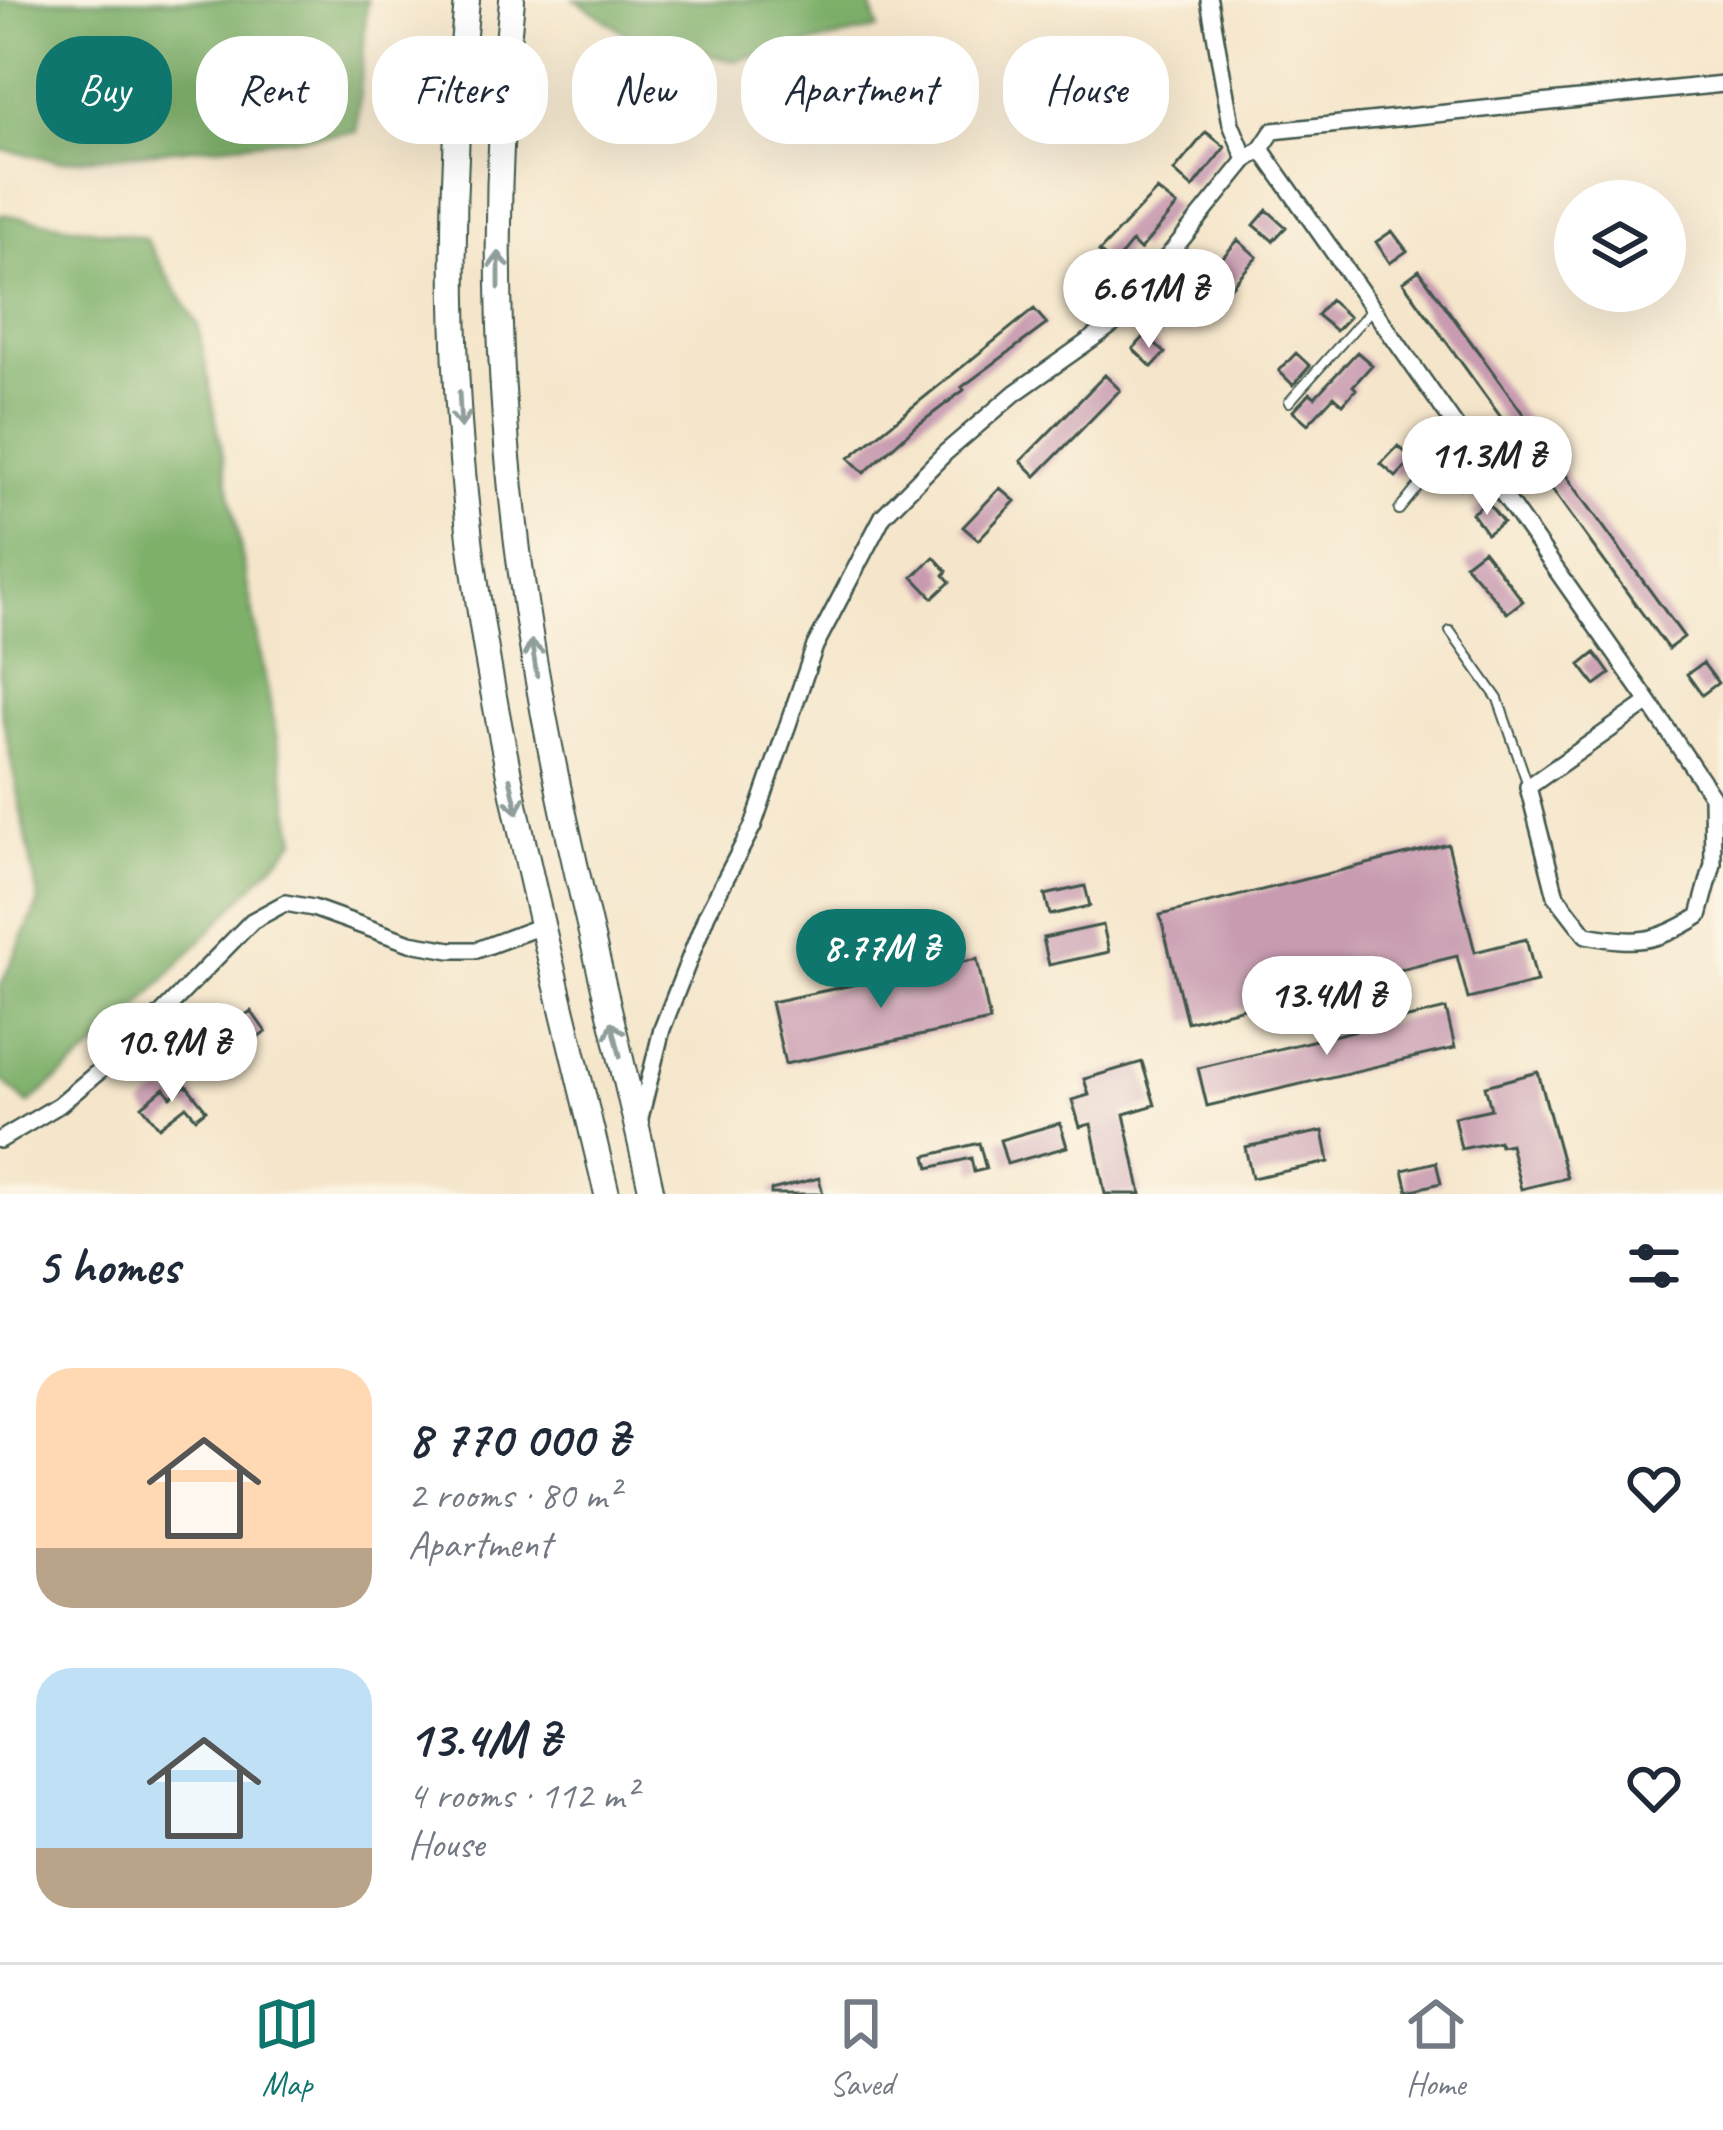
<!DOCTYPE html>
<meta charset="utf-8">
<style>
:root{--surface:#fff;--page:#f6f6f7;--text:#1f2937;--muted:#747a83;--line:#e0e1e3;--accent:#0f766e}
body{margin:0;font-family:Caveat,sans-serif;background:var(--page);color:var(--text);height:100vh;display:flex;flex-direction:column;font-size:45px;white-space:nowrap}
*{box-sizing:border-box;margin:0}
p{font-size:39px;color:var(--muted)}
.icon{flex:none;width:66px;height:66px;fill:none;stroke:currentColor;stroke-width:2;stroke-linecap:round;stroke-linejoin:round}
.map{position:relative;height:1194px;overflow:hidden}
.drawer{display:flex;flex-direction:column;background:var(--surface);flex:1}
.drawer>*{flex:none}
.top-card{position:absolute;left:36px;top:36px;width:1653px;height:108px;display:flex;gap:24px}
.fabs{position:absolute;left:1554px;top:180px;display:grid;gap:24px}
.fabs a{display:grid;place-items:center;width:132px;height:132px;border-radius:50%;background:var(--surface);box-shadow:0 12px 48px #0002;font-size:60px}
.price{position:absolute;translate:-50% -102px;padding:0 27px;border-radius:42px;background:#fff;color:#222;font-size:39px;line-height:78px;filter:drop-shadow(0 3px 6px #0008)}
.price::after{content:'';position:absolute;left:50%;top:72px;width:36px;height:27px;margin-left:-18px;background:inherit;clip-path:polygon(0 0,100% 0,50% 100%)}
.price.active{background:var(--accent);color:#fff}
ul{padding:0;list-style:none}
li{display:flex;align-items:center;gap:36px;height:300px;padding:0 36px}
li span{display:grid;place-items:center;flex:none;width:336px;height:240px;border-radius:36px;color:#555}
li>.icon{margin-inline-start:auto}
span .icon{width:144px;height:144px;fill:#fffc;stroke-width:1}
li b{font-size:51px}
h2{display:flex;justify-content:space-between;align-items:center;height:144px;padding:0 36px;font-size:51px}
.tag{padding:0 42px;border-radius:48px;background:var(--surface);box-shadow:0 12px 48px #0002;font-size:42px;line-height:108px}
.tag.active{background:var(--accent);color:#fff}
.menu{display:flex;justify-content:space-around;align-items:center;height:168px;border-top:3px solid var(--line);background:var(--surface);font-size:33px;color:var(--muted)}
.menu a{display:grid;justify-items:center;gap:6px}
.menu .active{color:var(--accent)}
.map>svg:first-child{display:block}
.forest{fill:#7eb06a;stroke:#4e764f;stroke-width:3}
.building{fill:#c89bb1}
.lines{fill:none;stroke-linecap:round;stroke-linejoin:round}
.service-casing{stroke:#3f564b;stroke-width:12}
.minor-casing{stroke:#3f564b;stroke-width:20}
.primary-casing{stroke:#3f564b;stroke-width:28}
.service{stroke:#fff;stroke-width:8}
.minor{stroke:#fff;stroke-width:15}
.primary{stroke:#fff;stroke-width:24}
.oneway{stroke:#8f9e9a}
</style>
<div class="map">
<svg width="1723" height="1194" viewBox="0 0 1723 1194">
<rect width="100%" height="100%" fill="#fcf5e5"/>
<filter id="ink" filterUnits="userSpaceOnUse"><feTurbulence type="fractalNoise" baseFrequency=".00833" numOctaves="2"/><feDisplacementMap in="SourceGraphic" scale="24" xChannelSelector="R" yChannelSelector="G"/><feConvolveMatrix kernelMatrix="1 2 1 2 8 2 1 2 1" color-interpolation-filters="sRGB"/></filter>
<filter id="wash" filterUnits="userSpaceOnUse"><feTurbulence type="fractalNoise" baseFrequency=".004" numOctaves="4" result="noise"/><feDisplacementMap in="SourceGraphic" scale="48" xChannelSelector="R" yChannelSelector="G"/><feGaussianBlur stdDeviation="2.7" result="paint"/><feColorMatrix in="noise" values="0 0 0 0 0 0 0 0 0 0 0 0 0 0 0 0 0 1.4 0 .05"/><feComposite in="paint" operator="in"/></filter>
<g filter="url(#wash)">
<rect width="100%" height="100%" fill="#f5e6cb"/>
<path class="forest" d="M0,0h367l-10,132 -297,29 -60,-12z
M576,0h293l9,29 -144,32 -106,-26z
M0,214l145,24 53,87 98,515 -185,196 -83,68 -28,-26v-91l39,-85 -39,-199z"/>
<g id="blocks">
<path class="building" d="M1206,132l19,15 -32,41 -19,-17z
M1157,190l20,16 -37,44 -8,-8 -18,22 -15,-12z
M1267,210l19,17 -13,14 -19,-16z
M1392,231l15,20 -17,12 -14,-21z
M1238,240l19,17 -36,41 -19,-17z
M1419,270l115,159 -16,12 -115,-159z
M1330,300l19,17 -13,14 -19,-16z
M1034,309l13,15 -85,63 2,3 -50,38 -50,45 -15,-15z
M1146,335l19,18 -13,14 -19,-18z
M1357,352l15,13 -19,21 3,3 -13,15 -9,-8 -26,28 -15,-13 17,-18 5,4z
M1296,353l14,13 -17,19 -14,-14z
M1105,375l15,15 -84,86 -15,-15z
M1398,446l15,13 -17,18 -15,-13z
M1546,448l138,189 -16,12 -138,-190z
M1454,456l19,17 -13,15 -19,-17z
M1000,488l15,13 -37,39 -15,-13z
M1487,502l16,20 -16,12 -15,-21z
M1483,550l40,51 -16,12 -42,-49z
M934,557l13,14 -3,4 6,7 -17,16 -20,-21z
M1595,653l15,21 -15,11 -15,-20z
M1703,663l15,20 -16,12 -15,-21z
M1448,844l27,108 51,-13 11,43 -69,17 -11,-43 -270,66 -27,-107z
M1085,886l5,20 -40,9 -5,-20z
M1103,925l6,27 -60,13 -6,-27z
M977,959l13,62 -205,43 -14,-62z
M1446,1009l9,39 -248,58 -9,-38z
M251,1011l15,21 -23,17 -12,-17 13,-9 -3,-5z
M1142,1062l13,43 -31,9 17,80h-36l-14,-70 -11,3 -8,-27 17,-5 -5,-16z
M1538,1072l29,106 -46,11 -11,-45 -10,2 -1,-5 -38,8 -7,-32 37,-8 -6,-23z
M186,1085l20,25 -10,8 -10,-12 -27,21 -17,-21 22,-18 7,9z
M1060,1123l7,24 -60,17 -7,-24z
M1323,1131l6,31 -77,16 -7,-31z
M979,1143l7,26 -12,3 -3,-14 -42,10 -3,-12z
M1436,1162l5,21 -33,8 -5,-21z
M819,1178l4,16h-52v-4z"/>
</g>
</g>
<g filter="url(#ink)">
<use href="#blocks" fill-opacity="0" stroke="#3f564b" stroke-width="3"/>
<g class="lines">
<defs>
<path id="service" d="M1289,402l83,-93
M1399,510l61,-75
M1450,631l48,68 30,86"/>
<path id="minor" d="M1209,0l22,124 15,36
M1261,149l12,-18 450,-47
M640,1118l22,-89 45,-115 46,-88 62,-180 68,-130 62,-63 70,-60 98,-69 133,-164 15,-11 388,553 63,94 1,68 -14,52c-44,28 -64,28 -113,19l-30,-39 -28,-109 121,-85
M0,1140l59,-35 77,-65 116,-119 33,-18 28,5 97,35 41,7h26l67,-25"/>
<path id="primary" d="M467,0c-20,198 -18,402 11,599 29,200 82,398 129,595
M512,0c-26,239 -13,479 32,715 30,161 73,319 108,479"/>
</defs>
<use href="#service" class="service-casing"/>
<use href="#minor" class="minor-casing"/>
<use href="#primary" class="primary-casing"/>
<use href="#service" class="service"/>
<use href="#minor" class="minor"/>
<use href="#primary" class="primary"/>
</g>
<defs><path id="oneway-shaft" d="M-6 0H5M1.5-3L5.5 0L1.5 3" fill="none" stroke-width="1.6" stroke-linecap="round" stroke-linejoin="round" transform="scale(3)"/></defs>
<g class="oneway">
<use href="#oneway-shaft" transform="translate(499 270) rotate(-90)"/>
<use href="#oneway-shaft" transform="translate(460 410) rotate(87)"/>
<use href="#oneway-shaft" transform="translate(534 658) rotate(-99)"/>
<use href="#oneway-shaft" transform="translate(514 796) rotate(77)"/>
<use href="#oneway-shaft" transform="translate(616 1039) rotate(-104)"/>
</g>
</g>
</svg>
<div class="fabs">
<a><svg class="icon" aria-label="layers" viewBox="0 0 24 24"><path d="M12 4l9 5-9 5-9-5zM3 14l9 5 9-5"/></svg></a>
</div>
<b class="price" style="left:1149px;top:351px">6.61M ₴</b>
<b class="price" style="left:1487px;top:518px">11.3M ₴</b>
<b class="price active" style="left:881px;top:1011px">8.77M ₴</b>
<b class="price" style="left:1327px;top:1058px">13.4M ₴</b>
<b class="price" style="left:172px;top:1105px">10.9M ₴</b>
<div class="top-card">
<a class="tag active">Buy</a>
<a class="tag">Rent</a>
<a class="tag">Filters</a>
<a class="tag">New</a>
<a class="tag">Apartment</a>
<a class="tag">House</a>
</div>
</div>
<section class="drawer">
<h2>5 homes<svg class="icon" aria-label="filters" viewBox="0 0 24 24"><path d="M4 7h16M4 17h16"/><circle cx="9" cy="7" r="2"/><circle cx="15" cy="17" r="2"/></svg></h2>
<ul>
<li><span style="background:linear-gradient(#ffd9b3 75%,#b9a48a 0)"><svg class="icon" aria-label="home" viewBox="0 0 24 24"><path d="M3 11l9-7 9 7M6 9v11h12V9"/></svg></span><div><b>8 770 000 ₴</b><p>2 rooms · 80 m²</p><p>Apartment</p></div><svg class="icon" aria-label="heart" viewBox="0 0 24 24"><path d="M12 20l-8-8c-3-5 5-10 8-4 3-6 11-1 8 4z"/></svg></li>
<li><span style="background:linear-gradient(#bfe0f5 75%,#b9a48a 0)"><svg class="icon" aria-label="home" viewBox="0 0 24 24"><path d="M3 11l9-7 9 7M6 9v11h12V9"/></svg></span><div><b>13.4M ₴</b><p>4 rooms · 112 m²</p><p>House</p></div><svg class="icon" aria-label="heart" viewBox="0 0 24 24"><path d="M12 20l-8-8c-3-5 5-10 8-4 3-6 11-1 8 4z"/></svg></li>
</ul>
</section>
<nav class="menu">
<a class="active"><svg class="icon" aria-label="map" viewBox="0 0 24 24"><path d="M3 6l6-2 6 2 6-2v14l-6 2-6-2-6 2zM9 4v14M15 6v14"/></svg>Map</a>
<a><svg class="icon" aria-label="saved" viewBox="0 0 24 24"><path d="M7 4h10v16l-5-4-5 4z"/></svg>Saved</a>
<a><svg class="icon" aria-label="home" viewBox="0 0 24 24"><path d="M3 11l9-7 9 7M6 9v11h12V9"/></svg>Home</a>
</nav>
